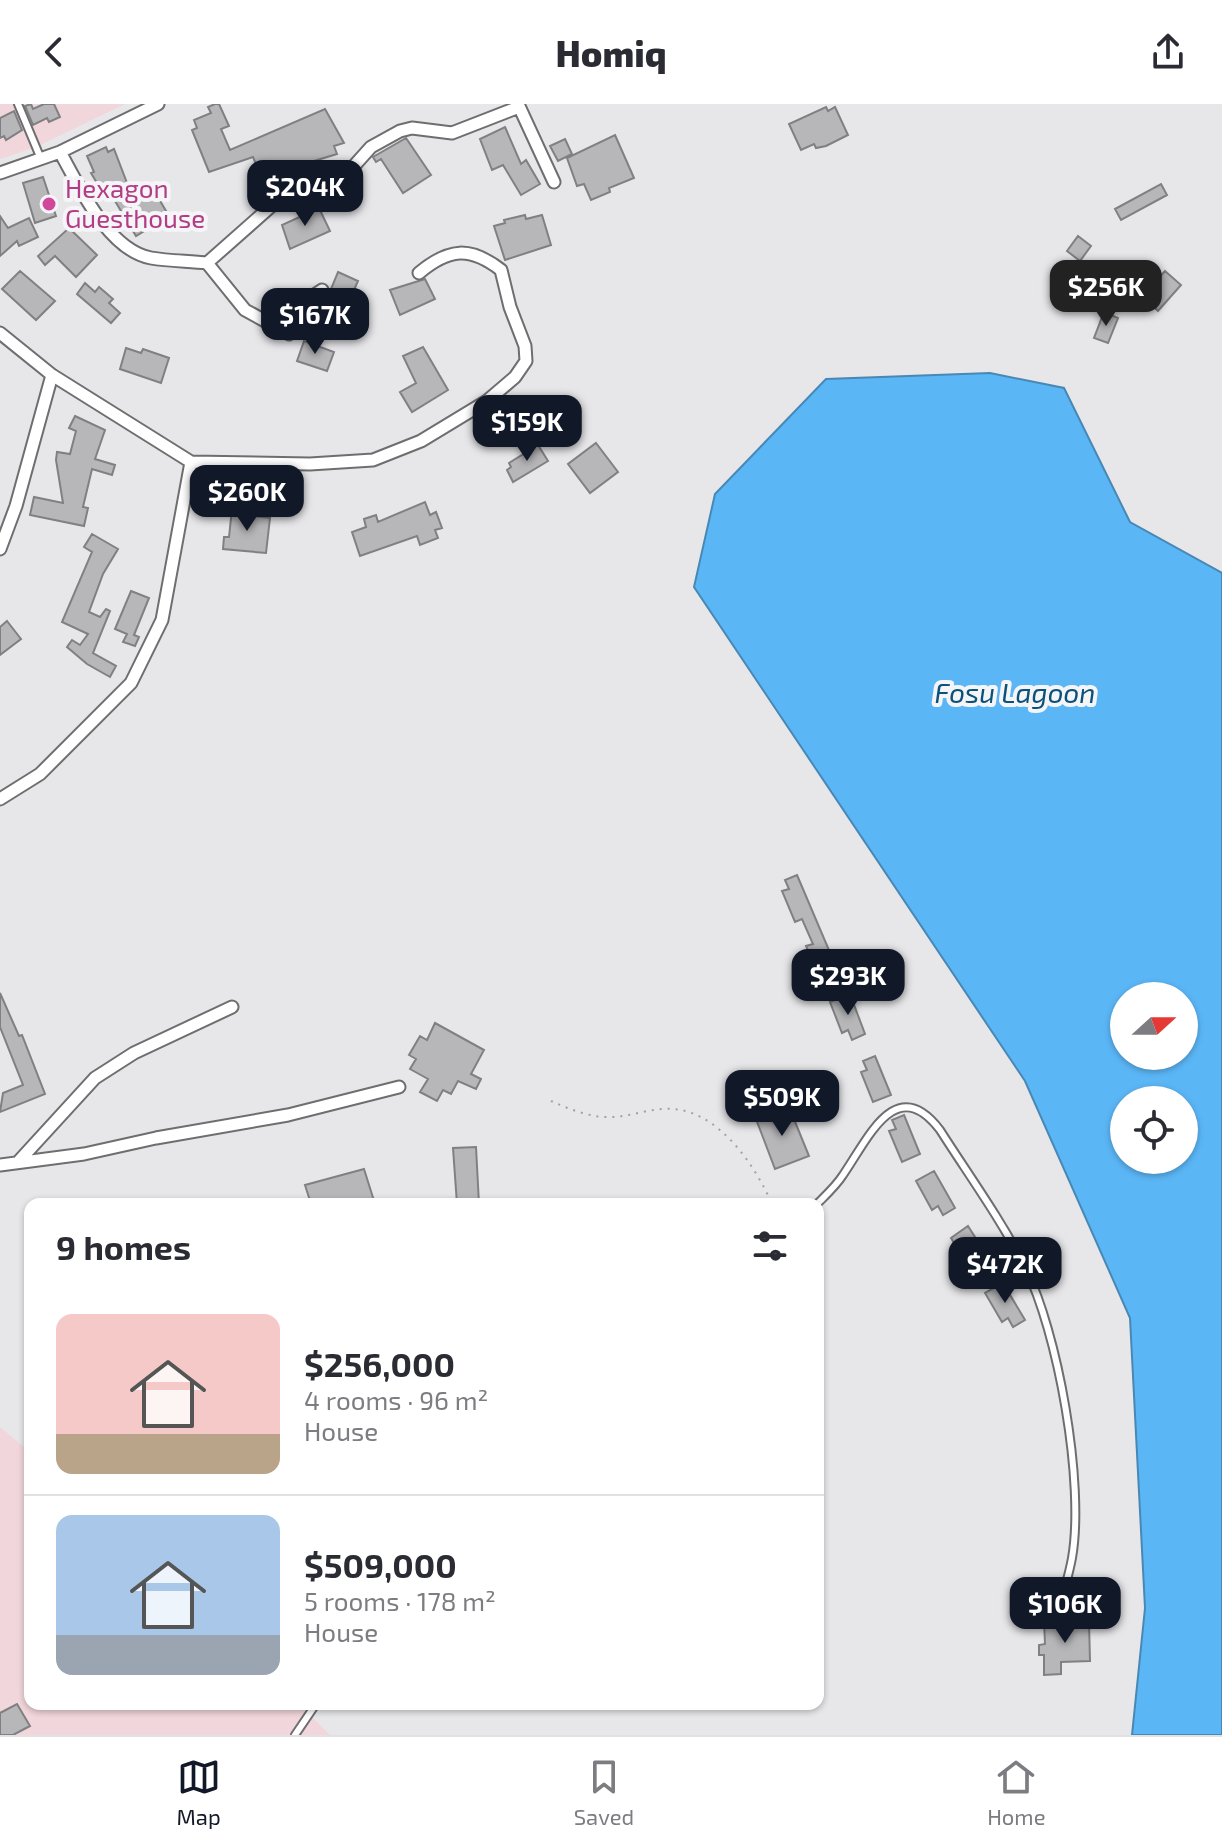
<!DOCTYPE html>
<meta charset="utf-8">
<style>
:root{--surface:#fff;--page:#f2f2f3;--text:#2b2b33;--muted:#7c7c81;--line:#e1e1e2;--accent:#111827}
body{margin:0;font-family:"Exo 2",sans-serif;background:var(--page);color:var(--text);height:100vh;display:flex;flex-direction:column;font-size:30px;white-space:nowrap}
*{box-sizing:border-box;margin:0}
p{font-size:26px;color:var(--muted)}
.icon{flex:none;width:44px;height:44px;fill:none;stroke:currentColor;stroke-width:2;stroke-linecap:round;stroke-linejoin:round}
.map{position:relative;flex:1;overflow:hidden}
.drawer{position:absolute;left:24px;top:1094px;width:800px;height:512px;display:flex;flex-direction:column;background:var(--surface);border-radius:16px;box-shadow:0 2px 6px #0004}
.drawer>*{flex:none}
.needle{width:52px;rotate:69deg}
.controls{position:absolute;left:1110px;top:878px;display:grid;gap:16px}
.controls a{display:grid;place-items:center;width:88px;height:88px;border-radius:50%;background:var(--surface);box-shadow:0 2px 6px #0004;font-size:40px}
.price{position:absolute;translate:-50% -68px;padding:0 18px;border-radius:16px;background:var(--accent);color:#fff;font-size:26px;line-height:52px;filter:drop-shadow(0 2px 4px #0008)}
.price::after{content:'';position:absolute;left:50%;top:48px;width:24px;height:18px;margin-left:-12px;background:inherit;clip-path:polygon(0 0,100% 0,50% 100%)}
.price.active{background:#222;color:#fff}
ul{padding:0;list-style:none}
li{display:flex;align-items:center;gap:24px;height:200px;padding:0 32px}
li+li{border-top:2px solid var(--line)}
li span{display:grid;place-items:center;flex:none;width:224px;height:160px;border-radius:16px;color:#555}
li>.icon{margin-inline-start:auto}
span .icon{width:96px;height:96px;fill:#fffc;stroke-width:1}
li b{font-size:34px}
h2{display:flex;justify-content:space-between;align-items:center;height:96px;padding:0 32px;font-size:34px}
header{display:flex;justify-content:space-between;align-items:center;height:104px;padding:0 32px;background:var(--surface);font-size:36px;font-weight:800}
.menu{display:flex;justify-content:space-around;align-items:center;height:112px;border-top:2px solid var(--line);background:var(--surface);font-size:22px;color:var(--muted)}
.menu a{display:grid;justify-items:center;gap:4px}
.menu .active{color:var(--accent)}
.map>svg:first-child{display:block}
.education{fill:#f1d6db}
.water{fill:#5bb6f6;stroke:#4888b5;stroke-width:2;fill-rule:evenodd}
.building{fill:#b7b7ba;stroke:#807f82;stroke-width:2}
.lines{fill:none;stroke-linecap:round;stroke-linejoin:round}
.lane-casing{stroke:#6e6e70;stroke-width:10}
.street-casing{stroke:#6e6e70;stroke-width:15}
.path{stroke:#a1a1a3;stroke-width:2;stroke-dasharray:2 6;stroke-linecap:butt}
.lane{stroke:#fff;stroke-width:6}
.street{stroke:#fff;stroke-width:11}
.hotel-dot{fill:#d1479c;stroke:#f5f5f7;stroke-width:3}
.labels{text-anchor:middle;stroke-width:8;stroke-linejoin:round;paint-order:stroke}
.hotel-label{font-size:26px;fill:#b23c85;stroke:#f5f5f7;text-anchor:start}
.water-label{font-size:28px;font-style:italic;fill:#0a517b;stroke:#f5f5f7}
</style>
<header><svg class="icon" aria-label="back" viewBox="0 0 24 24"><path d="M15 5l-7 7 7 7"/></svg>Homiq<svg class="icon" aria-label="share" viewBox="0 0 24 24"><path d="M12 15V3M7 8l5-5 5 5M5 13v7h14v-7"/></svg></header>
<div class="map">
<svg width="1222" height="1631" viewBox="0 0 1222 1631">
<rect width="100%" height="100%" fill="#e7e7ea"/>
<path class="education" d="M0,0h125l-89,43 -36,12z
M0,1323l30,25v252h269l31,31h-330z"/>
<path class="water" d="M990,269l74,15 66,134 92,51v1162h-90l13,-127 -15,-290 -105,-237 -331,-494 21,-93 111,-115zM1124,892h60v60h-60zM1124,996h60v60h-60z"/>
<path class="building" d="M31,0l2,5 11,-5h10l6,13 -11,5 -2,-4 -14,7 -8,-19z
M215,0h4l10,22 -8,3 9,21 95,-41 19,34 -10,3 3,8 -23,7 1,4 -11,4 1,2 -39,17 -13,-31 -44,15 -17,-42 5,-2 -3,-8 17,-7 -3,-6z
M826,3l2,4 7,-4 13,28 -22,11 -10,2 -2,-4 -13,6 -12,-26z
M14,7l8,19 -16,10 -2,-4 -4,2v-20z
M505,23l16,37 5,-4 14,24 -19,11 -18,-30 -11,5 -12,-31z
M615,31l19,43 -25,10 1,4 -19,8 -7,-16 -7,2 -10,-28z
M406,34l25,37 -28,18 -22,-34 -5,3 -3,-5z
M565,35l7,15 -14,7 -8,-15z
M106,43l2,5 6,-3 18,47 18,-12 19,32 -33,20 -27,-45 -6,2 -12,-20 3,-1 -7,-16z
M43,73l13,39 -21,7 -12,-40z
M1161,80l6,11 -46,25 -6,-11z
M319,104l11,23 -40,18 -8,-24z
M525,111l1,4 16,-4 9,30 -46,15 -11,-34 11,-3 -1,-3z
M0,112l8,12 21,-10 9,19 -19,9 -2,-5 -17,15z
M69,124l28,27 -21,22 -21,-21 -10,9 -7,-9z
M1078,132l13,10 -11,15 -13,-10z
M20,167l35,30 -19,19 -34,-31z
M1165,167l16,14 -23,26 -7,-7 -5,6 -9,-8z
M338,168l20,9 -9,20 4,2 -9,21 -27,-13 5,-11 7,-6z
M425,175l10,20 -35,16 -10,-25z
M85,179l10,9 4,-5 14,12 -4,4 11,10 -9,10 -34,-29z
M1104,208l14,6 -10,25 -14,-5z
M304,237l30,11 -7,19 -30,-10z
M423,243l25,43 -36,22 -12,-20 16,-9 -13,-27z
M126,244l15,5 2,-4 26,9 -8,25 -41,-14z
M75,312l30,14 -10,29 20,6 -3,10 -20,-6 -9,38 5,1 -4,18 -54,-11 4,-18 29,6 -7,-43 1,-8 13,2 6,-23 -7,-3z
M596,339l22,29 -28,21 -22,-29z
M538,341l10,16 -35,21 -6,-12 4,-3 -2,-4z
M425,398l5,13 6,-3 6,16 -7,2 3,8 -18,7 -3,-9 -57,20 -8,-24 14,-5 -2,-8 12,-4 2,7z
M232,405l22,3 -1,4 17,2 -4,35 -43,-4 1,-12h5z
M92,430l26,15 -15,25 -14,38 11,5 6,-8 4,2 -17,42 23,13 -6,11 -23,-13 -20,-17 5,-7 8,5 8,-11 -26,-12 30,-70 -8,-5z
M131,487l18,7 -15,37 5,2 -4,9 -12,-4 4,-8 -12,-5z
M7,517l14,18 -21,16v-28z
M797,771l40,94 -18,8 -13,-31 7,-2 -11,-25 -7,3 -13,-31 7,-2 -4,-9z
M0,889l19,43 3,-1 23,59 -45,18 3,-19 20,-8 -23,-58z
M850,890l15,40 -13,6 -4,-10 -6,3 -12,-31z
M435,919l49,27 -13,24 10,5 -5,10 -18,-8 -7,13 -8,-4 -6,11 -17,-9 8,-13 -18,-10 6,-10 -7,-4 11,-19 7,4z
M875,952l16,39 -18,7 -12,-30 6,-2 -4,-9z
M789,1003l20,49 -34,13 -19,-50z
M904,1011l16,39 -18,8 -13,-31 7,-2 -4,-9z
M476,1043l3,57h-22l-4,-56z
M364,1065l11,35h-64l-6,-19z
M934,1067l21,37 -12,7 -5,-9 -6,4 -16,-29z
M968,1122l23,36 -11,8 -6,-8 -6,4 -17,-28z
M1003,1179l22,37 -12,7 -5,-9 -6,4 -17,-29z
M1044,1517l45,1 1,39 -29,1v12l-17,1v-20h-5v-10l6,-1z
M17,1600l13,22 -17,9h-13v-22z"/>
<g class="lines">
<defs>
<path id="lane" d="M18,0l23,55
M817,1100c9,-9 19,-18 26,-29 25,-36 53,-103 97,-45 28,44 60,88 84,135 34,66 61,219 48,293 -3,17 -9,35 -13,53
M295,1631l21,-31"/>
<path id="street" d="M518,0l36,78
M60,48c19,34 48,98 91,106 18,3 38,3 56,5l38,47 44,24
M0,69l60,-21 98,-48
M207,159l69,-61 77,-35 18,-20 29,-16 12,-3 40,5 67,-26
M269,221l53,-35
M0,229l52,42 139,87 119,2 63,-4 48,-19 66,-40 28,-24 11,-16 -1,-15 -15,-39 -9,-37c-31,-24 -52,-22 -82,3
M0,445l16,-43 36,-131
M0,695l40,-25 91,-91 31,-63 29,-158
M19,1057l76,-83 39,-25 98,-46
M0,1061l84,-11 72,-16 132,-23 111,-28"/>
</defs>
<use href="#lane" class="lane-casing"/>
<use href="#street" class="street-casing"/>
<path class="path" d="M551,997c18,8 40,17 60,16 20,0 41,-10 62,-8 46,3 82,56 99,95"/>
<use href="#lane" class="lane"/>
<use href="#street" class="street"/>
</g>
<circle class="hotel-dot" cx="49" cy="100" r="8"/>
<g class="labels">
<g class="hotel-label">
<text x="65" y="94">Hexagon<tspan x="65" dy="30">Guesthouse</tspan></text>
</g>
<g class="water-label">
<text x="1015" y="599">Fosu Lagoon</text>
</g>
</g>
</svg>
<div class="controls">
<a><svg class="needle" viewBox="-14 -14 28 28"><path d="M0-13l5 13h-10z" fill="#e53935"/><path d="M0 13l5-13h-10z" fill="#7c7c81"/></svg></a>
<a><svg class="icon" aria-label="locate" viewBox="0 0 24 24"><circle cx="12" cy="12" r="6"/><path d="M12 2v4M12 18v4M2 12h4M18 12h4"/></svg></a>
</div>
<b class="price" style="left:305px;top:124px">$204K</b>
<b class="price active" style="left:1106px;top:224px">$256K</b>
<b class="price" style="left:315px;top:252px">$167K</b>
<b class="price" style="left:527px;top:359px">$159K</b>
<b class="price" style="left:247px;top:429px">$260K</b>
<b class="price" style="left:848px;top:913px">$293K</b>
<b class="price" style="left:782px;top:1034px">$509K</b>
<b class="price" style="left:1005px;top:1201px">$472K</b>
<b class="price" style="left:1065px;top:1541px">$106K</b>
<section class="drawer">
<h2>9 homes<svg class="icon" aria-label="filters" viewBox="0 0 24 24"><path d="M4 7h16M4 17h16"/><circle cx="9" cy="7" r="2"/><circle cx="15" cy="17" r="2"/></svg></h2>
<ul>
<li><span style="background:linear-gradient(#f6c9c9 75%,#b9a48a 0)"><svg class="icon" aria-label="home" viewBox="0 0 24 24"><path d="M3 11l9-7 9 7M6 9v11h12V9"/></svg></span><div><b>$256,000</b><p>4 rooms · 96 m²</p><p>House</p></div></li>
<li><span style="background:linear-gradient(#a9c7e8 75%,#9aa5b1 0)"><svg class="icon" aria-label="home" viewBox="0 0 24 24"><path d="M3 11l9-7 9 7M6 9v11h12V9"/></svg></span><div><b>$509,000</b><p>5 rooms · 178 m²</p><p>House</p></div></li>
</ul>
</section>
</div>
<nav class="menu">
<a class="active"><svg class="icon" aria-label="map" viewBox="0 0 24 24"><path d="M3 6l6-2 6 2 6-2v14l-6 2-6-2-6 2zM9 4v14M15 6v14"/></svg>Map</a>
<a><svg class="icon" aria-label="saved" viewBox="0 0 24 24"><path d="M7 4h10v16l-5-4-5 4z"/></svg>Saved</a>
<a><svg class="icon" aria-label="home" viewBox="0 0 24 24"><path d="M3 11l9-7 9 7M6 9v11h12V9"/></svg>Home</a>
</nav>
